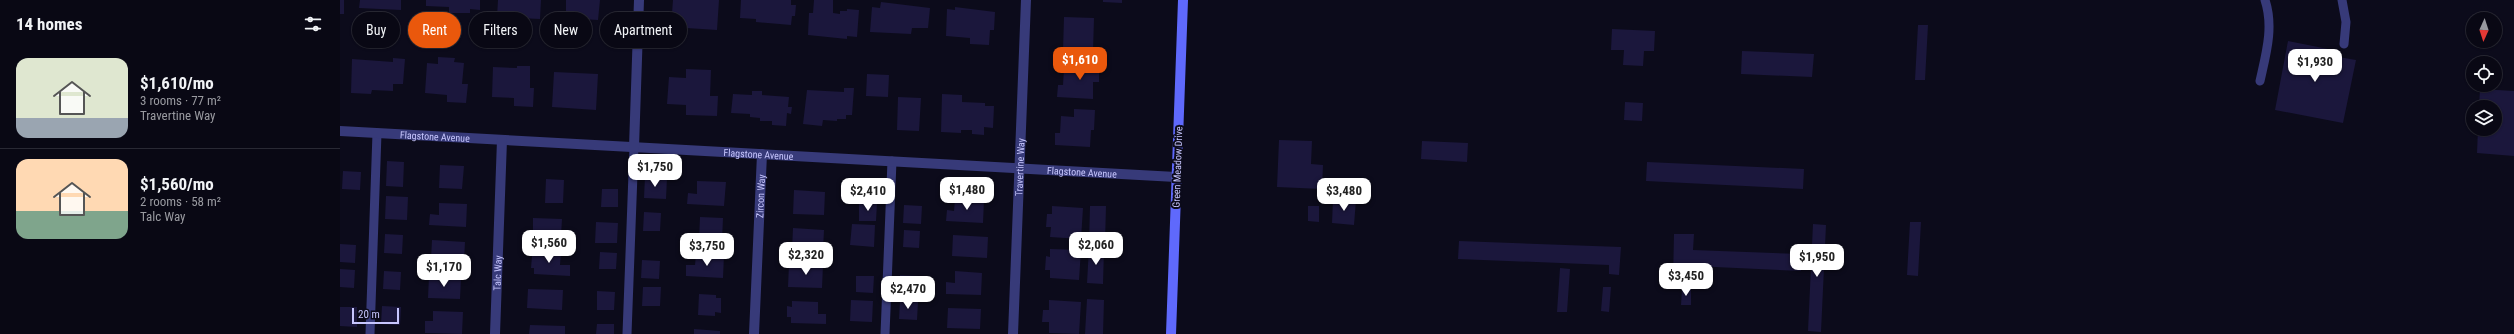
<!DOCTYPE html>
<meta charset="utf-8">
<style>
:root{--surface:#090814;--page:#12111d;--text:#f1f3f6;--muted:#999aa0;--line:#292934;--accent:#ea580c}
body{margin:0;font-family:"Roboto Condensed",sans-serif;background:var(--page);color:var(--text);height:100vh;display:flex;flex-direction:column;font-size:15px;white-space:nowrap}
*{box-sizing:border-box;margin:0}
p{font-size:13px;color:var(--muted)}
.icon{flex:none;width:22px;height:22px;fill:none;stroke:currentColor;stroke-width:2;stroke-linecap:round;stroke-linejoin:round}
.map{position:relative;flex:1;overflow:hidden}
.side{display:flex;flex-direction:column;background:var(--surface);width:340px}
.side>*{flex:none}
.guide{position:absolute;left:12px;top:12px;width:380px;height:36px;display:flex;gap:8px}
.needle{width:26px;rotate:183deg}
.fabs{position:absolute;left:2126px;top:12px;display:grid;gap:8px}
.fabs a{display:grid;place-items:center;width:36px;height:36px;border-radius:50%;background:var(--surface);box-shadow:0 1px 3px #0004,0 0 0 1px var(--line);font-size:20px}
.scale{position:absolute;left:12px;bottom:10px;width:47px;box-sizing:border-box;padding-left:4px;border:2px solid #c7c6fe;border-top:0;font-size:11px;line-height:14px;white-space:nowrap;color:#c7c6fe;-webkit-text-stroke:3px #0c0b1b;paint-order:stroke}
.price{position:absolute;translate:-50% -34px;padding:0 9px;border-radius:8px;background:#fff;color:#222;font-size:13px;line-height:26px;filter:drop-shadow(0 1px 2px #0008)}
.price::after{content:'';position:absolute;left:50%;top:24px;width:12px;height:9px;margin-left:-6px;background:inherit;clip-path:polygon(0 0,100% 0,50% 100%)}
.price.on{background:var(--accent);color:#fff}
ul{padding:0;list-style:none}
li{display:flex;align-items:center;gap:12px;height:100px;padding:0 16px}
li+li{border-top:1px solid var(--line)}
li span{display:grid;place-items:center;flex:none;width:112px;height:80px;border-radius:12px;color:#555}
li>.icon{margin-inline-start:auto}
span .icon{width:48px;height:48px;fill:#fffc;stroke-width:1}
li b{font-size:17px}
h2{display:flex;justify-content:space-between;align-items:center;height:48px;padding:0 16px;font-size:17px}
.tag{padding:0 14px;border-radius:18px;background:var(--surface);box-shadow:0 1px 3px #0004,0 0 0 1px var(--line);font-size:14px;line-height:36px}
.tag.on{background:var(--accent);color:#fff}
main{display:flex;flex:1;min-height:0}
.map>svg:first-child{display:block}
.building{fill:#1b173c}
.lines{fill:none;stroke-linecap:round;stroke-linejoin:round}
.lane{stroke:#373a79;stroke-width:9}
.street{stroke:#373a79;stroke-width:10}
.secondary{stroke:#5f69fc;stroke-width:10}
.labels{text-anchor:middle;stroke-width:4;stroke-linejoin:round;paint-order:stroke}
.street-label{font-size:10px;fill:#c7c6fe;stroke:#0c0b1b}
</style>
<main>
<section class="side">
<h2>14 homes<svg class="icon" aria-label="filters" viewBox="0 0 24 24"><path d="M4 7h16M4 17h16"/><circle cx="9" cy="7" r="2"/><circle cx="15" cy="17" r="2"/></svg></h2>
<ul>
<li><span style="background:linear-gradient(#dfe7d0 75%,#9aa5b1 0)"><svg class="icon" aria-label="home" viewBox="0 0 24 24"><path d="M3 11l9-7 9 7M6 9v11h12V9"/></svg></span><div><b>$1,610/mo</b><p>3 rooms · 77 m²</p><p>Travertine Way</p></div></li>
<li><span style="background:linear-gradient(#ffd9b3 65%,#7fa58c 0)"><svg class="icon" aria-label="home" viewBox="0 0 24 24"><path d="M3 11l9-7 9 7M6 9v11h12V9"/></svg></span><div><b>$1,560/mo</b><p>2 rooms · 58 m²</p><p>Talc Way</p></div></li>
</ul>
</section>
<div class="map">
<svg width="2174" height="334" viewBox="0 0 2174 334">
<rect width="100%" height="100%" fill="#0c0b1b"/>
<path class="building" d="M0,0h4v14h-4z
M20,0h41v10l-42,-2z
M86,0h54v10l-10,-1v4h-21v-6l-23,-1z
M158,0h43l-1,19 -43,-2z
M226,0h34l-2,20 -32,-2z
M333,0h46l-2,30 -46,-3z
M401,0h50v5h5l-1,11h-3l-1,9 -35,-3v-3l-16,-1z
M474,0h19v13l7,1v-3h7v-2l12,1 -2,27 -10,-1v3l-39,-4 1,-22h4z
M763,0h19v3l-19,-1z
M541,2l49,6 -2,20h-16l-1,6 -41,-2 2,-25 8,1z
M615,7l40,5 -1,18h-4l-1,15 -19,-1v-6l-24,-2 1,-27 8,1z
M724,17l30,1 -1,34 -30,-1z
M1578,25h10l-3,55h-10z
M1272,29l43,2 -1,20h-10l-1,15 -20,-1 1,-15h-13z
M1948,41l40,8 -1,6 29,5 -13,63 -68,-13z
M1402,51l72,3 -2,23 -71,-3z
M98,57l17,1 -1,4 10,1 -2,21h6l-2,19 -19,-1v-7l-22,-2 2,-30 11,1z
M53,58l12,1 -2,25h-10v7l-21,-1 -1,4 -20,-1 1,-34 41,3z
M738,62h21v20h-6v17l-36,-2 1,-12h5l1,-17h13z
M177,66h13v22h4l-1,19 -19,-1v-8l-22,-1 1,-30 24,1z
M346,69l25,1 -1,26h8l-1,20 -31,-1v-10l-19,-1 2,-27 17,1z
M214,72l44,2 -2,36 -44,-3z
M527,74l22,1 -1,22 -22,-1z
M504,88h10l-2,27h-6v4h-9v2l-14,-1 -1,6 -19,-2 4,-34 37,2z
M2140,89l34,2v65l-37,-3 1,-24h17v-22h-16z
M412,91h10v4l27,2 -1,10h4l-1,7 -4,-1 -1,13 -14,-1v-4h-12v-3l-10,-1v-3l-19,-1 2,-19 19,1z
M602,94l20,1v7l23,1v3h9l-1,22 -9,-1v8l-12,-1v-4h-11v3l-20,-1z
M558,97l23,1 -2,33 -22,-1z
M1285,102l18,1 -1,18 -18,-1z
M734,109l21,1 -1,20h-3l-1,17 -35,-2v-12h5l1,-17 13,1z
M939,140l33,1 -1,23 12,1 -1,24 -45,-2z
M1082,141l46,2 -1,19 -46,-3z
M47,161l17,1 -1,25 -17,-1z
M1307,162l157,7 -1,20 -157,-8z
M100,165l24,1 -2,23 -23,-1z
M3,171l18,1 -1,18 -18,-1z
M305,176l22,2 -1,21 -22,-1z
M206,179l18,1 -1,23h-18z
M357,181l29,1 -2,24 -37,-2 1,-11 9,1z
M262,189h16v18h-17z
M454,190l31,2 -1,23 -31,-1z
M46,196l22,1 -1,23 -22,-1z
M615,199l29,1 -1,23 -37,-2 1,-11 7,1z
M993,199l23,1 -2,25 -22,-2z
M519,202l18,1 -1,18h-17z
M99,203l28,1 -1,23 -37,-2 1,-11 9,1z
M564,205l18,1 -1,18 -18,-1z
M712,206l31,2 -2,31 -31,-2 1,-10h-5l1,-13h5z
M750,206h16l-1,37h-16z
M968,206h11v16l-11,-1z
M304,212l17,1 -1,18h-17z
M360,217l23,1 -1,23 -23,-1z
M193,218l29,1 -1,17 -28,-1z
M256,222l22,1 -1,20h-22z
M1570,222h11l-3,54 -11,-1z
M512,224l23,1 -1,22 -24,-2z
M1473,224l13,1 -5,107 -13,-1z
M453,228l31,2 -1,21 -31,-1z
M564,230l16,1 -1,17 -16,-1z
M45,234l18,1 -1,19 -18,-1z
M1334,234h20l-1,16 108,4v17l-108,-5v15l-20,-1z
M613,235l35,2 -1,21 -35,-2z
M92,240l33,2 -1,19 -33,-2z
M1119,241l162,6 -2,28 -10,-1v-9l-151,-6z
M0,244l16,1 -1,18 -15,-1z
M749,248l15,1 -1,35 -16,-1z
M710,249l31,1 -2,30 -29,-2v-8h-5l1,-14 4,1z
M197,251l24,1 -1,13h10v11l-36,-2v-6h-3l1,-12h5z
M260,252l17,1 -1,16h-17z
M356,254l28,1 -1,23 -37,-2v-11h9z
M302,260l18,1 -1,18 -18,-1z
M449,264l34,1 -1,23 -34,-1z
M1220,268l10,1 -3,43h-10z
M0,269l15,1 -1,18 -14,-1z
M44,271l17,1 -1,18 -17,-1z
M615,271l27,2 -1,22 -35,-1v-12l9,1z
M560,275l19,1 -1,19 -19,-1z
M89,276l32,2 -1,21 -32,-1z
M516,276h18l-1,17 -17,-1z
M303,287h18l-1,19h-18z
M1263,287h8l-2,25 -8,-1z
M188,289l35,1 -1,20 -35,-2z
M1342,289h9v16h-10z
M257,291l18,1 -1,18h-17z
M359,294l17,1v3h5v15l-6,-1v4l-17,-1z
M747,299l17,1 -1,34h-18z
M511,300l22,1 -1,21 -22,-1z
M709,300l32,2 -2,32 -30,-1v-11h-7l1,-12h6z
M452,301l26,1v12h8v10l-35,-1v-6h-4v-11l5,1z
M560,301l18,1 -1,18 -18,-1z
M42,306l19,1 -1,18 -19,-1z
M0,307h17v20l-17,-1z
M608,308l33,1 -1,20 -33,-1z
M93,311l30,1 -1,22 -37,-1v-12h8z
M257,324h17v10h-18z
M190,325l35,1v8h-36z
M354,329l26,2v3h-26z"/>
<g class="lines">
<path class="lane" d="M2002,0l4,22 -2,22
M1920,81c6,-27 14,-54 5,-81
M30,334l7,-201
M287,334l7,-187
M545,334l7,-173"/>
<g class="street">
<path id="s1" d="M0,131l836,46"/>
<path d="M294,147l5,-147"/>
<path id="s2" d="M155,334l7,-194"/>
<path id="s3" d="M414,334l8,-180"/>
<path id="s4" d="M673,334l13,-334"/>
</g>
<path class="secondary" d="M831,334l12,-334"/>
</g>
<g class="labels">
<g class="street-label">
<text dy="4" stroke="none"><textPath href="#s1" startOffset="95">Flagstone Avenue</textPath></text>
<text dy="4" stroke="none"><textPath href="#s1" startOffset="419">Flagstone Avenue</textPath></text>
<text dy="4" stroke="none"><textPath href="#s4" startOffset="167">Travertine Way</textPath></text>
<text transform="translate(837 167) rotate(-88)" y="4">Green Meadow Drive</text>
<text dy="4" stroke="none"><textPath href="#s1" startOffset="743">Flagstone Avenue</textPath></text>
<text dy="4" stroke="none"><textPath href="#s3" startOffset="138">Zircon Way</textPath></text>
<text dy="4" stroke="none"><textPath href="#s2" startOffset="61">Talc Way</textPath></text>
</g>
</g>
</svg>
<div class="fabs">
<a><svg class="needle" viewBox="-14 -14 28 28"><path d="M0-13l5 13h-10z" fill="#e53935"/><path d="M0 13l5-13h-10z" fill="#999aa0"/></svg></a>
<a><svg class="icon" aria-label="locate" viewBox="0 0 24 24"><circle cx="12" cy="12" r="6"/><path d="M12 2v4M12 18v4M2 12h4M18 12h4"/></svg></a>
<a><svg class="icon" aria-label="layers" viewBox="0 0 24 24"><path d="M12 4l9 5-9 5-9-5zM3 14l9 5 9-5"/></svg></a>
</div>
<div class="scale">20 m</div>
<b class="price on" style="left:740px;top:81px">$1,610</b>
<b class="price" style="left:1975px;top:83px">$1,930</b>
<b class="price" style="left:315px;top:188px">$1,750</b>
<b class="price" style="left:627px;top:211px">$1,480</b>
<b class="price" style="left:528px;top:212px">$2,410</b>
<b class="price" style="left:1004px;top:212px">$3,480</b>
<b class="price" style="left:209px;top:264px">$1,560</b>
<b class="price" style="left:756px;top:266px">$2,060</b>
<b class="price" style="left:367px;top:267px">$3,750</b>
<b class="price" style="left:466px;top:276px">$2,320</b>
<b class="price" style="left:1477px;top:278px">$1,950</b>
<b class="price" style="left:104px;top:288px">$1,170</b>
<b class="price" style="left:1346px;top:297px">$3,450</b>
<b class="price" style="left:568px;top:310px">$2,470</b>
<div class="guide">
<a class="tag">Buy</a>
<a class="tag on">Rent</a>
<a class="tag">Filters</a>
<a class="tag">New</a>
<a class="tag">Apartment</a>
</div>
</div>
</main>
